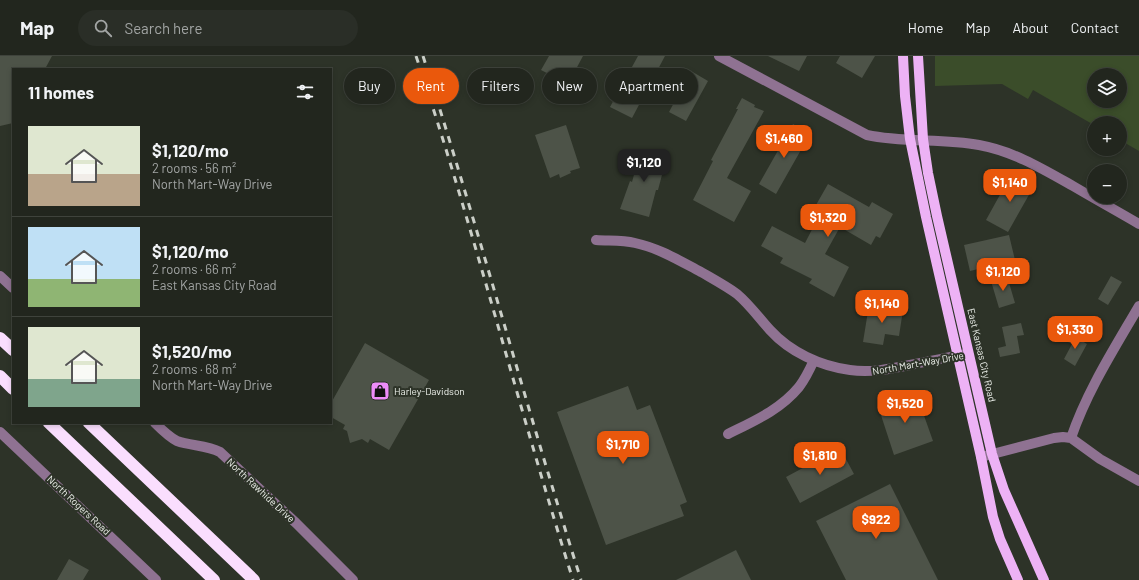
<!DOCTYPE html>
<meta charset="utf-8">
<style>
:root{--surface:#22261e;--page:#2a2e27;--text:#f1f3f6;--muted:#a2a5a4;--line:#3f433c;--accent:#ea580c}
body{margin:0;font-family:Barlow,sans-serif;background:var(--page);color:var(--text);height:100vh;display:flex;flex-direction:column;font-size:15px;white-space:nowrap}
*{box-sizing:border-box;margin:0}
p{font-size:13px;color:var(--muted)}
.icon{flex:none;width:22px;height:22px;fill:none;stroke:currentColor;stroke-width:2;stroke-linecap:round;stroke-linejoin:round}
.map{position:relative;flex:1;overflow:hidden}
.panel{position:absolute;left:12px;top:12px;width:320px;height:356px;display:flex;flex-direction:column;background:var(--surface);border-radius:0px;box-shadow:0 2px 6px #0003,0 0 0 1px var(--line)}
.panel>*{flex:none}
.guide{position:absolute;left:344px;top:12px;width:380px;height:36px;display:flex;gap:8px}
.controls{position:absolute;left:1087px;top:12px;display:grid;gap:8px}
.controls a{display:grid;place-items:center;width:40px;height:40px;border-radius:50%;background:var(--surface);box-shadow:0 2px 6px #0003,0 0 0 1px var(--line);font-size:20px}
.price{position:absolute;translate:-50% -34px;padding:0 9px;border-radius:8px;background:var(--accent);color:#fff;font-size:13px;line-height:26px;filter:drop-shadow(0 1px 2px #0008)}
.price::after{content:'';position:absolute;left:50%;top:24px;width:12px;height:9px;margin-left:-6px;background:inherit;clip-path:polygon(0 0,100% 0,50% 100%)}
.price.active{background:#222;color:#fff}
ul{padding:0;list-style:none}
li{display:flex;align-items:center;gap:12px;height:100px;padding:0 16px}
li+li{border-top:1px solid var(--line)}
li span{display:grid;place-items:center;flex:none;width:112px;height:80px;border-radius:0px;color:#555}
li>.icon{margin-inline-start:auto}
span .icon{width:48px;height:48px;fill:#fffc;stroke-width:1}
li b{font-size:17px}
h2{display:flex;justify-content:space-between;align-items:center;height:48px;padding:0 16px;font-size:17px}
.pill{padding:0 14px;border-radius:18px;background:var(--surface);box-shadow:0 2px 6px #0003,0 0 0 1px var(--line);font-size:14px;line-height:36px}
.pill.active{background:var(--accent);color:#fff}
header{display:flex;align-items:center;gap:24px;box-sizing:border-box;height:56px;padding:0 20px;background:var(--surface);border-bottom:1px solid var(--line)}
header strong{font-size:19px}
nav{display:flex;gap:22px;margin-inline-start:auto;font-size:14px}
.search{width:280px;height:36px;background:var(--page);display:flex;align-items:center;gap:10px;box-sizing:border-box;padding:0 14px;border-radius:22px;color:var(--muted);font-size:15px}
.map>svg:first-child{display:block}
.green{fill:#3b4d2a;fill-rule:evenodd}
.building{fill:#4d5348}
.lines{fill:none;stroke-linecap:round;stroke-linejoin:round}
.minor{stroke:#8f7292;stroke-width:10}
.major{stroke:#edb2f5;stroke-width:10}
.highway{stroke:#fadefe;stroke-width:12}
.rail{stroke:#cbcfc8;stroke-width:3;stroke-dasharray:7 7;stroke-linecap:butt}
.labels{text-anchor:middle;stroke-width:4;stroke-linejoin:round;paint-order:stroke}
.street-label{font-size:10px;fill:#edf1eb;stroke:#2d3328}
.poi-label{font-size:10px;fill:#edf1eb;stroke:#2d3328;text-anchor:start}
</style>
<header>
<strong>Map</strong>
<div class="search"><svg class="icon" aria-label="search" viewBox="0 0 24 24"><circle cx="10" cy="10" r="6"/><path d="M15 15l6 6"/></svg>Search here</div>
<nav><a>Home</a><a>Map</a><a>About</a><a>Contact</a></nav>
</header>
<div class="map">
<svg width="1139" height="524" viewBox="0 0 1139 524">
<rect width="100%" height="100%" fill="#2d3328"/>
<path class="green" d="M935,0h204v95l-19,-11v-17h-26v2l-61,-35 -5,9 -26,-15 -67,2zM1094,19h26v26h-26z"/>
<path class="building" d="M0,0h52l-7,13h-32v54l-13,3z
M549,0h34l-15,28 -27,-14z
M638,0h27l-33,62 -22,-11z
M768,0h39l-8,15z
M840,0h35l-13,22 -26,-15z
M691,15l17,10 -22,40 -17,-9z
M742,42l13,7 -1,2 10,4 -37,67 24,13 -17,31 -41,-22 20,-39 -2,-1 27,-51h-2z
M793,68l17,10 -34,60 -17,-10z
M566,69l14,43 -10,3 1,2 -11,5 -1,-4 -9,4 -15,-43z
M641,93l26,7 -9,34h-2l-7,27 -29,-8 10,-28 2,1z
M1012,117l22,13 -26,46 -22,-12z
M828,128l41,23 3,-5 21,12 -13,24 -4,-2 -5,9 -31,-18 -15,27 24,13 -15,30 -25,-14 3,-4 -32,-16 3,-5 -22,-12 11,-20 33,17 14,-27 -7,-4z
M1009,179l6,25 -45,11 -6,-26z
M1007,220l8,27 -16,5 -8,-27z
M1111,220l11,6 -14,23 -10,-6z
M869,249l34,5 -4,26 -14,-2 -2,11 -20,-3z
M1021,267l3,12 -7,1 3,17 -20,4 -2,-9 8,-2 -4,-19z
M1072,279l15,9 -12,22 -11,-7 8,-15 -4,-2z
M365,287l64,37 -40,70 -19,-11 -2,4 -6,-4 -12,4 -3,-12 -4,-2 2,-4 -14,-8v-14z
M628,330l9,24 13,-5 37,97 -7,3 4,11 -78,29 -49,-133z
M916,337l17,48 -39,14 -16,-49z
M840,392l14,26 -54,29 -14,-26z
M890,428l48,96h-92l-30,-59z
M736,494l15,30h-75z
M69,503l20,11 -6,10h-26z"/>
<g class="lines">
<path class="minor" d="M719,0l148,79c36,8 75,3 112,10 34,6 64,24 94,41 22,13 44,25 66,38
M596,184c13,1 26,0 39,3 24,5 45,18 66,29 12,7 25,14 36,22 13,11 22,24 33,36 20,22 50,36 80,40 20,3 40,-1 60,-5 18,-4 37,-7 56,-11
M0,220l13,12
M155,367c6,6 14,14 22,18 14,5 30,4 43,11l76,71 57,57
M0,376l156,148
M728,378c26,-13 52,-24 71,-47 6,-8 11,-18 15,-27
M1071,382c16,-47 43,-89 68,-132
M981,401l73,-19 9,-1 8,1 29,21 39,22"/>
<path class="major" d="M903,0l2,40 5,43 16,78 55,240 12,60 7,22 18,41
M918,0l5,83 5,34 9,43 55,238 12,36 40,90"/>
<path class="highway" d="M0,282l13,12
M0,320l13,13
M49,367l165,157
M89,367l165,157"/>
<path class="rail" d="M416,0c58,173 102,350 157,524
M423,0c56,174 103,350 158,524"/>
</g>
<defs>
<symbol id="shop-square" viewBox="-11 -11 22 22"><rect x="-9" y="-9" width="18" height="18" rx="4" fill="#ed8cfa" stroke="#2d3328"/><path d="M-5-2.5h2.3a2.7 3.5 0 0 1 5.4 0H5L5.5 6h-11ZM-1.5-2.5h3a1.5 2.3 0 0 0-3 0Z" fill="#111"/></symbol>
</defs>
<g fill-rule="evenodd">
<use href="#shop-square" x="369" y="324" width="22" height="22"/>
</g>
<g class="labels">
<g class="street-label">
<text transform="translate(982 299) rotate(77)" y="4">East Kansas City Road</text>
<text transform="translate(918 307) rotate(-10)" y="4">North Mart-Way Drive</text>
<text transform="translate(261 434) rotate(43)" y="4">North Rawhide Drive</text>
<text transform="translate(79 449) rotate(43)" y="4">North Rogers Road</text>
</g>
<g class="poi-label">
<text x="394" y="339">Harley-Davidson</text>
</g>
</g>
</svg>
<div class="controls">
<a><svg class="icon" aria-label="layers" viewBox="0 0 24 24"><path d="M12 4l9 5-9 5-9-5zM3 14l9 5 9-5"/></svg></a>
<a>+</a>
<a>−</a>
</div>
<b class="price" style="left:784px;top:103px">$1,460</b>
<b class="price active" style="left:644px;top:127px">$1,120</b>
<b class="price" style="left:1010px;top:147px">$1,140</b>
<b class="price" style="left:828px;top:182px">$1,320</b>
<b class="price" style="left:1003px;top:236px">$1,120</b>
<b class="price" style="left:882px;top:268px">$1,140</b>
<b class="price" style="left:1075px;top:294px">$1,330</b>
<b class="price" style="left:905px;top:368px">$1,520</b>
<b class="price" style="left:623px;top:409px">$1,710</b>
<b class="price" style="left:820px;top:420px">$1,810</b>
<b class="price" style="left:876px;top:484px">$922</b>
<div class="guide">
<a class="pill">Buy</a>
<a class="pill active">Rent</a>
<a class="pill">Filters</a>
<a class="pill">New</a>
<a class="pill">Apartment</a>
</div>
<section class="panel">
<h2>11 homes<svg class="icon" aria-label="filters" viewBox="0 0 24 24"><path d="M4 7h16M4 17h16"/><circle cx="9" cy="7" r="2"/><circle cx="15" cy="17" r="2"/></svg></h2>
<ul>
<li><span style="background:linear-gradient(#dfe7d0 60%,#b9a48a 0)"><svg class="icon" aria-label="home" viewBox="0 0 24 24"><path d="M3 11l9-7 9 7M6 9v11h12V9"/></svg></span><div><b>$1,120/mo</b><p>2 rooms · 56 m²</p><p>North Mart-Way Drive</p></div></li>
<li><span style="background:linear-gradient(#bfe0f5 65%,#8fb573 0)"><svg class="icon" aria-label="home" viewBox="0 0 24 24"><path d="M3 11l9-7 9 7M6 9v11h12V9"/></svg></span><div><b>$1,120/mo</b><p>2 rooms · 66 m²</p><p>East Kansas City Road</p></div></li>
<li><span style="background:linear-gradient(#dfe7d0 65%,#7fa58c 0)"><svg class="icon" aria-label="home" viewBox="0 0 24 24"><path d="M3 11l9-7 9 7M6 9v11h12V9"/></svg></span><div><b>$1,520/mo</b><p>2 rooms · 68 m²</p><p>North Mart-Way Drive</p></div></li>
</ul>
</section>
</div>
